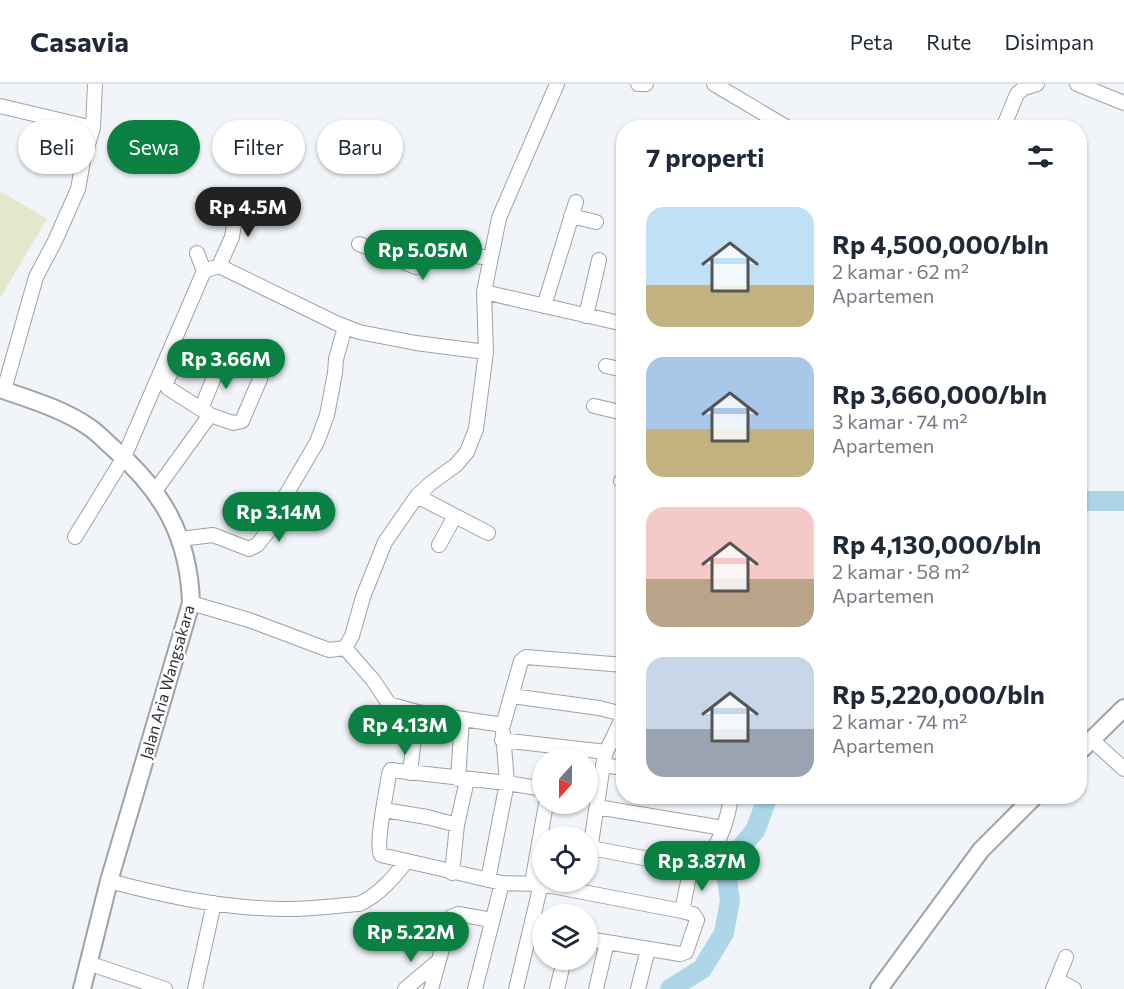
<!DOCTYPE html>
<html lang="id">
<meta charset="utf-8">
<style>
:root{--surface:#fff;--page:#f2f2f3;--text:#1f2937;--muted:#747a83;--line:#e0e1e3;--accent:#0b8043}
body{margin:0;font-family:Commissioner,sans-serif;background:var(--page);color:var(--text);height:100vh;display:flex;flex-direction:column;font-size:22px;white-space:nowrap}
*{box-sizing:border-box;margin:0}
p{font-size:20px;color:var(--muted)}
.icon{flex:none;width:33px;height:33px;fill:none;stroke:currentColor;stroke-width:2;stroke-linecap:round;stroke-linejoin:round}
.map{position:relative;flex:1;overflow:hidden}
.panel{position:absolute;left:616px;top:36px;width:471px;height:684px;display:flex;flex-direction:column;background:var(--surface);border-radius:24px;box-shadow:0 2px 4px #0004}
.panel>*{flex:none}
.guide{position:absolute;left:18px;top:36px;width:508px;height:54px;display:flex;gap:12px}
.needle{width:39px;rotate:201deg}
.fabs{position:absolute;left:532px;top:664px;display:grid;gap:12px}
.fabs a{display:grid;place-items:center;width:66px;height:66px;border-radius:50%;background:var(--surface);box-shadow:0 2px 4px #0004;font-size:30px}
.price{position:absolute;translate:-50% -51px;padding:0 14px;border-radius:21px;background:var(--accent);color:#fff;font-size:20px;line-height:39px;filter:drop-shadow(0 2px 3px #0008)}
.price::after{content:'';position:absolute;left:50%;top:36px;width:18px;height:14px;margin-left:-9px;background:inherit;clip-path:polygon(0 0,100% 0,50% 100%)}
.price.active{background:#222;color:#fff}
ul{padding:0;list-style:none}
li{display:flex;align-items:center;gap:18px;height:150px;padding:0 30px}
li span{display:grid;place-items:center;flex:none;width:168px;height:120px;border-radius:18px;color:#555}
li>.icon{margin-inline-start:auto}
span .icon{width:72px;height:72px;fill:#fffc;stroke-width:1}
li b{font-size:26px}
h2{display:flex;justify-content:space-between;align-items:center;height:72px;padding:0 30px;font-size:26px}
.chip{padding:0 21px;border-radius:27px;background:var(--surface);box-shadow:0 2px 4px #0004;font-size:21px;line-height:54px}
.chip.active{background:var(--accent);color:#fff}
header{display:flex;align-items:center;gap:36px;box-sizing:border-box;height:84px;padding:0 30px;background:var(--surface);border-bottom:2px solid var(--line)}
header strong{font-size:28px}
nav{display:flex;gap:33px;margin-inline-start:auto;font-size:21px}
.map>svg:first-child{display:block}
.green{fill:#e5e7cd}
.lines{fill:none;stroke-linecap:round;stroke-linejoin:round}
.river{stroke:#add7e9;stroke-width:20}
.minor-casing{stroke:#9fa2a6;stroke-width:16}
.tertiary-casing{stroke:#9fa2a6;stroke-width:20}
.minor{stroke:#fff;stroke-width:14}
.tertiary{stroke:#fff;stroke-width:16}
.labels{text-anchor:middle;stroke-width:4.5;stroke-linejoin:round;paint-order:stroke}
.street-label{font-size:16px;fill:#313234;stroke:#fff}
</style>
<header>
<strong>Casavia</strong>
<nav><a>Peta</a><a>Rute</a><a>Disimpan</a></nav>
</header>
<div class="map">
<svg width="1124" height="905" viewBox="0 0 1124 905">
<rect width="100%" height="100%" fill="#f1f4f8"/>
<path class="green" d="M0,107l47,28 -47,79z"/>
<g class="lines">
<path class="river" d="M1080,417h44
M670,905l32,-20 22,-36 6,-32 -5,-36 30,-34 13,-35"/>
<defs>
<path id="minor" d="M638,0h8
M714,0l74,44
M1077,0l47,19
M0,22l93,22
M1003,44l14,-34 7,-6 13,-4
M571,132l25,6
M359,160l57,23 11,-17 64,8
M197,169l7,18 15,-5 117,57 23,9 57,11 70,9
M219,182l13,-29 6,-37
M484,208l140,32
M544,222l32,-104
M586,232l13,-56
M185,265l-17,29 -2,7 2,3 42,27
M606,282l18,4
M4,306l32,-113 19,-36 23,-52 5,-28 10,-33 2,-44
M594,322l30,7
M201,325l21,-51
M621,397l3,1
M155,407l55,-76 23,8 9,-2 18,-42
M417,412l71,37
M75,453l49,-80 80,-186
M180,455l33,-4 36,14 8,-4 13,-16 13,-29 34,-58 10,-27 8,-42 1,-14 9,-32
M439,461l16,-29
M191,519l58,17 80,30 16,-2 7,-12 11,-39 22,-55 32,-46 14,-13 25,-18 11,-13 9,-23 10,-77 -2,-60 15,-74 58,-134
M345,564l28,32 16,24 28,8 86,13 18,-64 5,-4 98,8
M512,612l87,12 20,5 5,-2
M503,649l4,50 36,6
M502,656l104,12
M1092,656l32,29
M603,681l21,3
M410,689l7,-61
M458,695l4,-60
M597,723l126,21
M384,726l43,7 30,8
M591,764l100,19 13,-2c14,-20 24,-43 27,-69
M588,779l15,-98 3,-13 15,-31h3
M452,789l5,-48 10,-45
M488,796l19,-97 -116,-13 -2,4c-2,15 -14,71 -8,81l121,28 39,1 141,27 11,3 4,6 -11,32 -6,2 -92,-15
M109,797c57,15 113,27 172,28 26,1 52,-3 78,-5 20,-9 34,-26 47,-42
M532,799l14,-79
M682,827l9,-44
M88,879l77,26
M1057,896l17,9
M195,905l19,-86
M405,905l32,-27
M431,905l20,-72 7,-3 34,6
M475,905l27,-106
M516,905l25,-105
M557,905l7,-29
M596,905l11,-47
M638,905l10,-40
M1053,905l13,-32"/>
<path id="tertiary" d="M0,305c29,10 63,20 89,38 9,6 16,14 24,21 50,43 76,89 78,155l-82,278 -27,108
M1080,667l44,-43
M879,905l102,-139 54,-54"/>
</defs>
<use href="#minor" class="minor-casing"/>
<use href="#tertiary" class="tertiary-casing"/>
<use href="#minor" class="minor"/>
<use href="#tertiary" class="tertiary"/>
</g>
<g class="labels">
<g class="street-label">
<text transform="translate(167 598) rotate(-74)" y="6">Jalan Aria Wangsakara</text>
</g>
</g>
</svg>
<div class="fabs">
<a><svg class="needle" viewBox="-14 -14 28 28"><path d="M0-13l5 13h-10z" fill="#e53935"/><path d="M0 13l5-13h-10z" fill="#747a83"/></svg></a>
<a><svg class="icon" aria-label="locate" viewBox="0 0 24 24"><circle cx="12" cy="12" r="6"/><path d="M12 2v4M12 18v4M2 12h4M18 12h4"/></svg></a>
<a><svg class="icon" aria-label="layers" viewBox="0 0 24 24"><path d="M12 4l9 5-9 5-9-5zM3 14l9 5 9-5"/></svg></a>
</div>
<b class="price active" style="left:248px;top:154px">Rp 4.5M</b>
<b class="price" style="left:423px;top:197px">Rp 5.05M</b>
<b class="price" style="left:226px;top:306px">Rp 3.66M</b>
<b class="price" style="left:279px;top:459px">Rp 3.14M</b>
<b class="price" style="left:405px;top:672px">Rp 4.13M</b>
<b class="price" style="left:702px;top:808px">Rp 3.87M</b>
<b class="price" style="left:411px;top:879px">Rp 5.22M</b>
<div class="guide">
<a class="chip">Beli</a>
<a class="chip active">Sewa</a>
<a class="chip">Filter</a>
<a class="chip">Baru</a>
</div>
<section class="panel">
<h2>7 properti<svg class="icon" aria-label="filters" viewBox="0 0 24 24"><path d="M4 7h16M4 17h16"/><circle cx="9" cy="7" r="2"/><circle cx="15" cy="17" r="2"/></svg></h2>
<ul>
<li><span style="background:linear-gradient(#bfe0f5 65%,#c2b280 0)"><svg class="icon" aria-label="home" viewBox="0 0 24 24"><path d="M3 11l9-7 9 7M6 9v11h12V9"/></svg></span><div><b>Rp 4,500,000/bln</b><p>2 kamar · 62 m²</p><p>Apartemen</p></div></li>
<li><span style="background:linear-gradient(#a9c7e8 60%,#c2b280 0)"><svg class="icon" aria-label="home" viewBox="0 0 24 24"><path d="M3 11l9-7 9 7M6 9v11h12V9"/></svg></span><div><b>Rp 3,660,000/bln</b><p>3 kamar · 74 m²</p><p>Apartemen</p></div></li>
<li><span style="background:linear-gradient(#f6c9c9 60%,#b9a48a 0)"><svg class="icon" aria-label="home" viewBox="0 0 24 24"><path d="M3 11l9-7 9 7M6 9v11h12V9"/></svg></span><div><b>Rp 4,130,000/bln</b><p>2 kamar · 58 m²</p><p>Apartemen</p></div></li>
<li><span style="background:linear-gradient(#c9d6e8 60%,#9aa5b1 0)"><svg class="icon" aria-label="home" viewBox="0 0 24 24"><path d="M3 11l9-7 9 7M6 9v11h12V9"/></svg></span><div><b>Rp 5,220,000/bln</b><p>2 kamar · 74 m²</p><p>Apartemen</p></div></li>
</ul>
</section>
</div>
